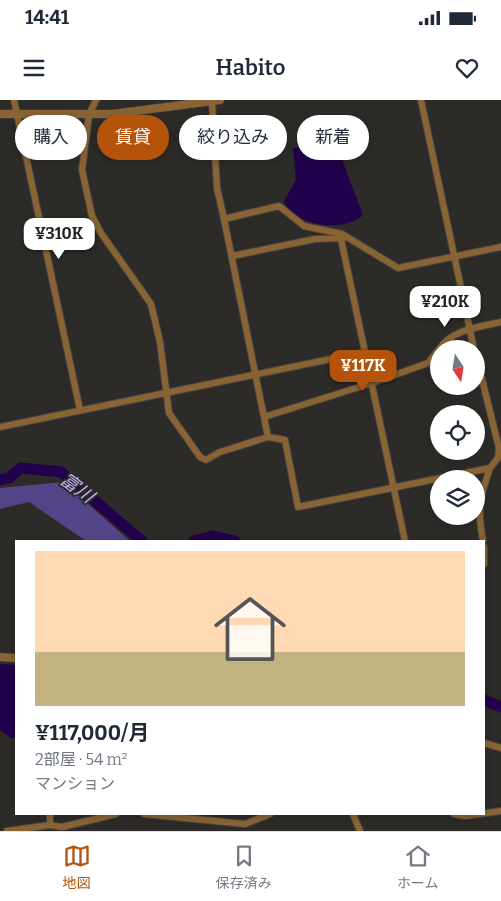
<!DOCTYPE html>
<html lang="ja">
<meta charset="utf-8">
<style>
:root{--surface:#fff;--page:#f6f6f7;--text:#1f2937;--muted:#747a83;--line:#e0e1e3;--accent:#b45309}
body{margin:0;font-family:Bitter,"Noto Sans JP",serif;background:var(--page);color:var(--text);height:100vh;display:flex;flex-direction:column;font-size:19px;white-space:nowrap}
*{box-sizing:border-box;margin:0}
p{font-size:16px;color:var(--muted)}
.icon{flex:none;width:28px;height:28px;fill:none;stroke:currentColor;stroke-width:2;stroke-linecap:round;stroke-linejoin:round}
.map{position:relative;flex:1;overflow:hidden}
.panel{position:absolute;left:15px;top:440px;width:470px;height:275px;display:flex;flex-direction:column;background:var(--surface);border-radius:0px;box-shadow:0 2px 8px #0003}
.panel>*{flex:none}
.hud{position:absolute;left:15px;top:15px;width:471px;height:45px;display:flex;gap:10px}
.needle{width:32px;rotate:168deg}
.tools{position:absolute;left:430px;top:240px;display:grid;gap:10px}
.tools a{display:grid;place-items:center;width:55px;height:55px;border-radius:50%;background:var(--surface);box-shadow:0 2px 8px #0003;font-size:25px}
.price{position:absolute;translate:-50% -42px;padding:0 11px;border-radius:10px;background:#fff;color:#222;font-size:16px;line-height:32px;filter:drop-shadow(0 1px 2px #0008)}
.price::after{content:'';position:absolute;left:50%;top:30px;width:15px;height:11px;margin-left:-8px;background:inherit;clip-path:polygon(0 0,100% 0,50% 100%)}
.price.active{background:var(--accent);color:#fff}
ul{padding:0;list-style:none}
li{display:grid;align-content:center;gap:10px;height:265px;padding:0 20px}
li+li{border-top:1px solid var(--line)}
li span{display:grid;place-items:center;height:155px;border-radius:0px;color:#555}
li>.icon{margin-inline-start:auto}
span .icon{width:90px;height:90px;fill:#fffc;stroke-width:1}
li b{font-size:21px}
.pill{padding:0 18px;border-radius:22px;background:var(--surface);box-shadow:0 2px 8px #0003;font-size:18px;line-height:45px}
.pill.active{background:var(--accent);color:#fff}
.status{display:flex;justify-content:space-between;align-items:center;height:35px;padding:0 25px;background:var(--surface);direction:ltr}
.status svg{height:14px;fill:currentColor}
header{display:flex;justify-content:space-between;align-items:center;height:65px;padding:0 20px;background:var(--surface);font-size:22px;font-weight:600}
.tabs{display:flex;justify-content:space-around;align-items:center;height:70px;border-top:1px solid var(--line);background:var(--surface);font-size:14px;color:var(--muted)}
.tabs a{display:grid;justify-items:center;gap:2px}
.tabs .active{color:var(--accent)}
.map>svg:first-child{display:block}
.green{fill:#554388}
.water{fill:#21014c}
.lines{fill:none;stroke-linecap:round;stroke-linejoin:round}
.river{stroke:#21014c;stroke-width:11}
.minor-casing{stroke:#474643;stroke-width:8}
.tertiary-casing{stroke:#474643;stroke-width:9}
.minor{stroke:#896333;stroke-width:6}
.tertiary{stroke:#896333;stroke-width:8}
.labels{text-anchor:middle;stroke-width:4;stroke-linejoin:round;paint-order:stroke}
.water-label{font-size:18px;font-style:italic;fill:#c0b4f4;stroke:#2d2b28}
</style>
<div class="status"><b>14:41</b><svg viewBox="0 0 49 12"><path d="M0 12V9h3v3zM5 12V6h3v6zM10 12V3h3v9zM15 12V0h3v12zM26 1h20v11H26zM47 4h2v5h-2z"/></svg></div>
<header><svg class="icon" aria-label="menu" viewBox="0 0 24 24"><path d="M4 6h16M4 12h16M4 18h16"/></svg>Habito<svg class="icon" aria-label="heart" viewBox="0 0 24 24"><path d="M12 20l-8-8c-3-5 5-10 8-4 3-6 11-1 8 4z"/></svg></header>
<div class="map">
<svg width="501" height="731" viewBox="0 0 501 731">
<rect width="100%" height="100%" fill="#2d2b28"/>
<path class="green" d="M63,382l67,59h-44l-57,-39 -29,7v-21z"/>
<path class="water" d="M331,41l8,11 24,63c-19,18 -68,12 -79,-14l12,-21 -3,-32z
M0,564l16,1v73h-5l-11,-8z"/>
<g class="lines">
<path class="river" d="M0,380l9,-2 12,-10 40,4 81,69
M194,441l19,-5 22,5
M484,600l17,7"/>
<defs>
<path id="minor" d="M14,0l66,310
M96,0l-7,15 -7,55 10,46 9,17 50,71 9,38 9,71 31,44 6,3 14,-8 48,-15
M421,0l53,249
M212,1l5,87 7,31 44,218 17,3 13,67 192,-39 8,-10 1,-10 2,-1
M224,119l55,-13 25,20 38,8 56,34 103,-21
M341,139l64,302
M232,156l83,-17 29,-1
M439,249c14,-20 40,-22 62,-27
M476,255l23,93
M264,317l108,-34 56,-20 11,-14
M0,327l365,-75
M483,441c-6,-33 -4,-41 7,-73
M484,447v17
M484,643l17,5
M50,714v11
M144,714l101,10 25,-10
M353,714l7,17
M454,714l11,2 36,-5
M7,731l43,-6 12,2 54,-13"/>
<path id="tertiary" d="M0,14h113l107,-14
M0,557l16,1"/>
</defs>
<use href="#minor" class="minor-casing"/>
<use href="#tertiary" class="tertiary-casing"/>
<use href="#minor" class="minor"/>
<use href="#tertiary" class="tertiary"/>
</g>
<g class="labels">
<g class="water-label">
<text transform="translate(77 388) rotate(37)" y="6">富川</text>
</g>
</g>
</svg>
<div class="tools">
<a><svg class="needle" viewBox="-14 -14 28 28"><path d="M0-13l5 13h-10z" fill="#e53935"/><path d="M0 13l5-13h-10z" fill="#747a83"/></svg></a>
<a><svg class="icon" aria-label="locate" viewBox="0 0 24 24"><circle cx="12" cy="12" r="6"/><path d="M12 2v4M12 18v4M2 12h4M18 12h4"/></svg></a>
<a><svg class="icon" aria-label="layers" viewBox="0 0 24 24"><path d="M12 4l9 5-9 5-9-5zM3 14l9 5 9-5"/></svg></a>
</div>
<b class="price" style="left:59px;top:160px">¥310K</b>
<b class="price" style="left:445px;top:228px">¥210K</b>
<b class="price active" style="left:363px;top:292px">¥117K</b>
<div class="hud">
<a class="pill">購入</a>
<a class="pill active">賃貸</a>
<a class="pill">絞り込み</a>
<a class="pill">新着</a>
</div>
<section class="panel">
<ul>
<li><span style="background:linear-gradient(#ffd9b3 65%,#c2b280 0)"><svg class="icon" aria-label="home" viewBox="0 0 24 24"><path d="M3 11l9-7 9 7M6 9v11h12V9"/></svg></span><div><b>¥117,000/月</b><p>2部屋 · 54 m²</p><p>マンション</p></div></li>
</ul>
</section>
</div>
<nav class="tabs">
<a class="active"><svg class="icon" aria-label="map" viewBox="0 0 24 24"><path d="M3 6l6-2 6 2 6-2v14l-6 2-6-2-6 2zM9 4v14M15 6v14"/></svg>地図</a>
<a><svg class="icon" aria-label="saved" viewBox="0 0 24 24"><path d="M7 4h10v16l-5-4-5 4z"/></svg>保存済み</a>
<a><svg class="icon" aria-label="home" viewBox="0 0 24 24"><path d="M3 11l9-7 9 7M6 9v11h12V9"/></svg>ホーム</a>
</nav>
